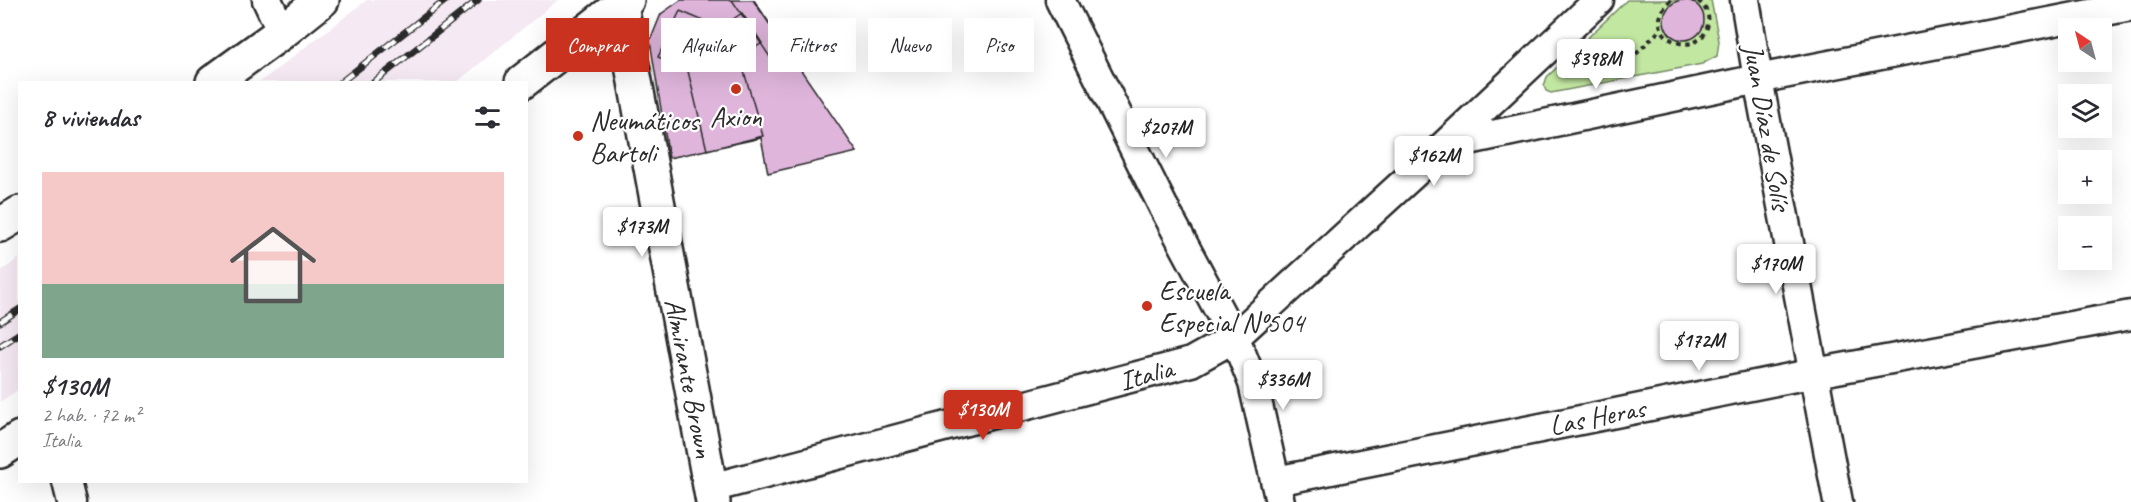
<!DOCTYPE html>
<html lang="es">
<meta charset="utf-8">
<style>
:root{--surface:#fff;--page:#f2f2f3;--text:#2b2b33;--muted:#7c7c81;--accent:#c8321e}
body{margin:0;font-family:Caveat,sans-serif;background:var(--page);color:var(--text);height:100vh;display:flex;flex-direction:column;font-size:22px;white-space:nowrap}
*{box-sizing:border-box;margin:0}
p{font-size:20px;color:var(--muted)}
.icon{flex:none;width:33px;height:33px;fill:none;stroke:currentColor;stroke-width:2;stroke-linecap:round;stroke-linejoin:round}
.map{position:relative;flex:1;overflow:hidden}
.details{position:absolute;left:18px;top:81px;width:510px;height:402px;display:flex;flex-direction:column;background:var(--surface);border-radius:0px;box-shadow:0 6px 24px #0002}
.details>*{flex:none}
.top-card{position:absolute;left:546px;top:18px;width:570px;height:54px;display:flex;gap:12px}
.needle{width:39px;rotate:324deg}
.controls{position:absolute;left:2058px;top:18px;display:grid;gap:12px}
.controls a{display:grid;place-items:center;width:54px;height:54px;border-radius:0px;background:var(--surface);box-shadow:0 6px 24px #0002;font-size:30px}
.price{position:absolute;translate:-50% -51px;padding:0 14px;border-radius:6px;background:#fff;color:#222;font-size:20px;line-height:39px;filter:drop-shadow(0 2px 3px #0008)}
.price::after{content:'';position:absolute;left:50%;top:36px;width:18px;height:14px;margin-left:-9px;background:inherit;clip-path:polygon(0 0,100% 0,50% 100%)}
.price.on{background:var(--accent);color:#fff}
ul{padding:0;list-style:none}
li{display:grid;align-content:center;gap:12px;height:318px;padding:0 24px}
li span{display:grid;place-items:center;height:186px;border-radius:0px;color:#555}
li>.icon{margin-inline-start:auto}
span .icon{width:108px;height:108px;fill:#fffc;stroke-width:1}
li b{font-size:26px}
h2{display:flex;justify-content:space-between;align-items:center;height:72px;padding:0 24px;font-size:26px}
.pill{padding:0 21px;border-radius:0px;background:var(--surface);box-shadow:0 6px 24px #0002;font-size:21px;line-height:54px}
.pill.on{background:var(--accent);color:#fff}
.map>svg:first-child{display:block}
.built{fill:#f5e9f4}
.green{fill:#c2e7a1;stroke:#768966;stroke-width:1.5}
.building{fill:#dfb5dc;stroke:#2b2b2b;stroke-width:1.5}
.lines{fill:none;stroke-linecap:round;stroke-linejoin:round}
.minor-casing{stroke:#2b2b2b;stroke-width:33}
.tertiary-casing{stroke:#2b2b2b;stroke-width:38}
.primary-casing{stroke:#2b2b2b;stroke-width:38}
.path{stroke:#2b2b2b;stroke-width:4;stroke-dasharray:4.5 4.5;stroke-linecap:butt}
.minor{stroke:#fff;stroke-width:28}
.tertiary{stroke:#fff;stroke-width:33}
.primary{stroke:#fff;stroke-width:33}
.rail-casing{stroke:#2b2b2b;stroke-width:7}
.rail{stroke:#fff;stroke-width:4.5;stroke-dasharray:14;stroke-linecap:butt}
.poi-dot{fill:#c8321e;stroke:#fff;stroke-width:2}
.labels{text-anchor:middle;stroke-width:4.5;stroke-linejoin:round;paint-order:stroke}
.poi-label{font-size:28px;fill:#2b2b2b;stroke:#fff;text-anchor:start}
.street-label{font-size:28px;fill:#2b2b2b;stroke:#fff}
</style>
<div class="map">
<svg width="2131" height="502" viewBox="0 0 2131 502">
<rect width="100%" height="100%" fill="#fff"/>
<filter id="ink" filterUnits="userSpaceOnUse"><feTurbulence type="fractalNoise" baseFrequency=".0167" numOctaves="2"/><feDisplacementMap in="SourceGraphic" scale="12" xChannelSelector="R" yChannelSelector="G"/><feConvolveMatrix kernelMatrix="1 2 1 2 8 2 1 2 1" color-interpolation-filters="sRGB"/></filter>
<g filter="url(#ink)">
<path class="built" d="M367,0h191l-101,82h-197z
M19,258v131l-19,13v-130z"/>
<path class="green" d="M1627,0h84l8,41 -2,15 -15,8 -151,29 -5,-2 -2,-5 3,-9z"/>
<path class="building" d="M681,0h72l104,152 -89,21 -7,-35 -92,20 -19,-117 11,-27z
M732,0h22l39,58 -15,11z
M1664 20a20 20 0 1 1 40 0a20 20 0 1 1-40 0Z
M680,11l40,17 22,-15 20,30 -22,15 23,78 -56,14 -19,-79 -30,-14z"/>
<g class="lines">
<defs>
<path id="minor" d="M267,0l15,32
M1060,0l104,208 75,140 14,35 27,119
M1745,0l13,79 80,423
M1445,145l313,-66 373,-73
M1276,481l539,-108 316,-58
M67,482l5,20
M711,488l480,-126 43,-24 200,-183 165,-155"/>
<path id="tertiary" d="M621,6l92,496
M213,82l69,-50 40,-32
M0,225l20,-12"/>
<path id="primary" d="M522,82l105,-82
M0,451l20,-13"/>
</defs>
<use href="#minor" class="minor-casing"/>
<use href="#tertiary" class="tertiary-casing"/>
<use href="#primary" class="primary-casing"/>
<path class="path" d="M1671,0c-37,35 29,65 37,24 2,-10 -3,-18 -11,-24
M1590,46l31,31
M1617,73l44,-44"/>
<use href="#minor" class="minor"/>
<use href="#tertiary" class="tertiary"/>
<use href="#primary" class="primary"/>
<defs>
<path id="rail" d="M341,82l105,-82
M374,82l104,-82
M0,322l20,-13
M0,346l20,-13"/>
</defs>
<use href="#rail" class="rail-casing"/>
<use href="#rail" class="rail"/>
</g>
</g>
<g class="poi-dot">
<circle cx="736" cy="89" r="6"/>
<circle cx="578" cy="136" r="6"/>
<circle cx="1147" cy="306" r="6"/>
</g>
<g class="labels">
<g class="poi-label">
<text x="736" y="126" text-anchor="middle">Axion</text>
<text x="590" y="130">Neumáticos<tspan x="590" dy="32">Bartoli</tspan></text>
<text x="1159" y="300">Escuela<tspan x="1159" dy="32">Especial Nº504</tspan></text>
</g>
<g class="street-label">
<text transform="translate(1768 127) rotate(80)" y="10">Juan Díaz de Solís</text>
<text transform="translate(1146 374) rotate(-15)" y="10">Italia</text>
<text transform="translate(690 378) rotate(79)" y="10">Almirante Brown</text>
<text transform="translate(1597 416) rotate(-11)" y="10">Las Heras</text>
</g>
</g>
</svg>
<div class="controls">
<a><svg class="needle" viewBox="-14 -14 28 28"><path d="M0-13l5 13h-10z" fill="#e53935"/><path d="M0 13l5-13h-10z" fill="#7c7c81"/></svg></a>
<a><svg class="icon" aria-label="layers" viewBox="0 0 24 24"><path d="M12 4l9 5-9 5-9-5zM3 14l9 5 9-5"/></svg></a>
<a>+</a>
<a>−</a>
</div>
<b class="price" style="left:1596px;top:90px">$398M</b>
<b class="price" style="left:1166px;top:159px">$207M</b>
<b class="price" style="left:1434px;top:187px">$162M</b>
<b class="price" style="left:642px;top:258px">$173M</b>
<b class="price" style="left:1776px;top:295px">$170M</b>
<b class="price" style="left:1699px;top:372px">$172M</b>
<b class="price" style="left:1283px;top:411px">$336M</b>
<b class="price on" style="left:983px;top:441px">$130M</b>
<div class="top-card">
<a class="pill on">Comprar</a>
<a class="pill">Alquilar</a>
<a class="pill">Filtros</a>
<a class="pill">Nuevo</a>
<a class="pill">Piso</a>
</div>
<section class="details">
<h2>8 viviendas<svg class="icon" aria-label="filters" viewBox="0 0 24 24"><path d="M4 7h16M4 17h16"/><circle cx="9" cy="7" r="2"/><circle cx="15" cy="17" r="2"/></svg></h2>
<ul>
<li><span style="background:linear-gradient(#f6c9c9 60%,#7fa58c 0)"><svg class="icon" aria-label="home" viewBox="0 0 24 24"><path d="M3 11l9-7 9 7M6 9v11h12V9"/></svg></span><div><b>$130M</b><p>2 hab. · 72 m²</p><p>Italia</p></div></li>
</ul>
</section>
</div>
